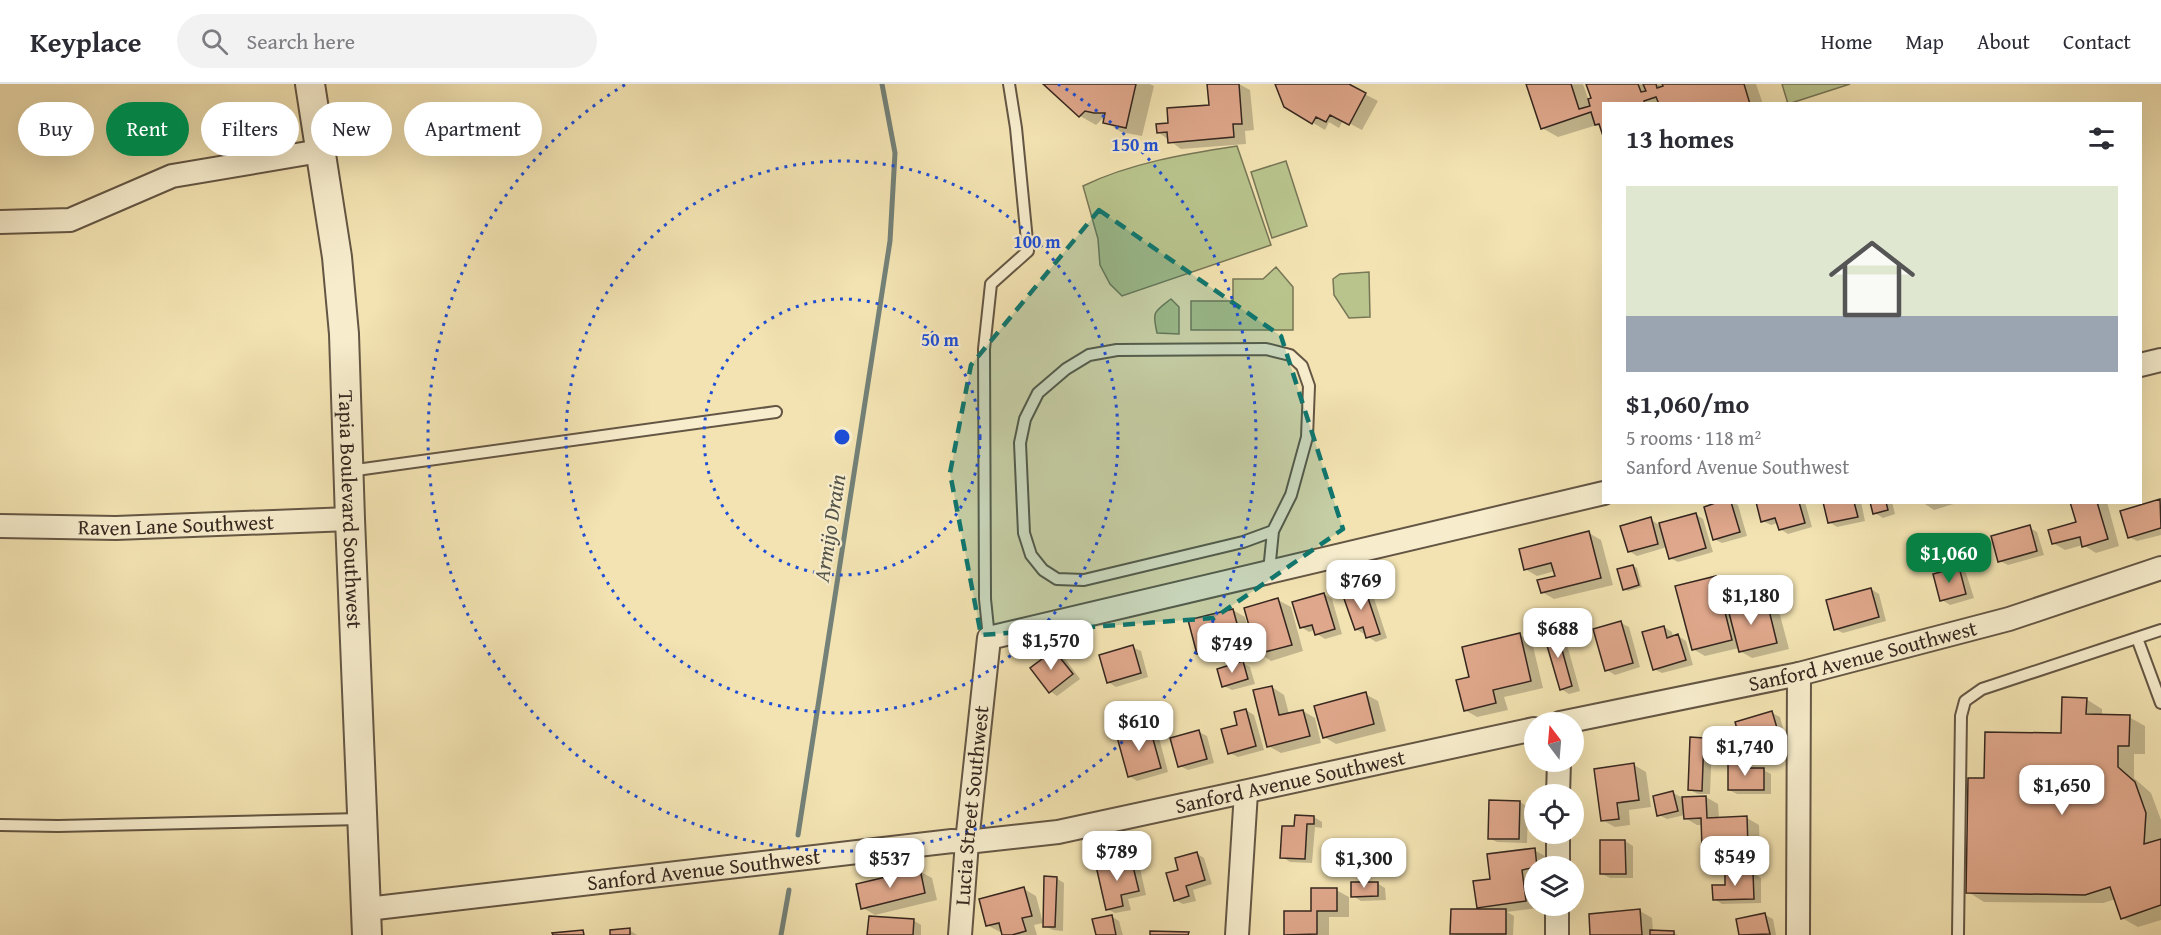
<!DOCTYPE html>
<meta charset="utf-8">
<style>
:root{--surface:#fff;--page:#f2f2f3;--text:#2b2b33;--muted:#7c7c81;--line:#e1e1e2;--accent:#0b8043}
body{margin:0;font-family:"Gentium Book Plus",serif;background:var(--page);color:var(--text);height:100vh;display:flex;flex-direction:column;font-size:22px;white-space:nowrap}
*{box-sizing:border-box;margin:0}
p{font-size:20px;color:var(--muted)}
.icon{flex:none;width:33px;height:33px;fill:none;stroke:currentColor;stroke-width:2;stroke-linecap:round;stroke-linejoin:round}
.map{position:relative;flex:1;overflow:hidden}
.panel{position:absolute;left:1602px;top:18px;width:540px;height:402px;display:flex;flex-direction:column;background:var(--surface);border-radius:0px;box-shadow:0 6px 24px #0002}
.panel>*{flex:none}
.top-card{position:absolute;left:18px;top:18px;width:570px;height:54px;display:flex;gap:12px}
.needle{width:39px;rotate:344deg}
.controls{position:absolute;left:1524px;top:628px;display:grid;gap:12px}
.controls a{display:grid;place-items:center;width:60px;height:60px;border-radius:50%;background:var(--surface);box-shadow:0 6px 24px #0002;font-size:30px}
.price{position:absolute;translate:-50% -51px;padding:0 14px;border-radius:12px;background:#fff;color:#222;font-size:20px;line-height:39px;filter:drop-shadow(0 2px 3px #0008)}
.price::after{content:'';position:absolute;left:50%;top:36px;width:18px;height:14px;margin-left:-9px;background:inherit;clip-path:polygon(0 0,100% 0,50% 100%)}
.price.on{background:var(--accent);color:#fff}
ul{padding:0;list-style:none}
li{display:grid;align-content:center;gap:12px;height:318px;padding:0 24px}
li span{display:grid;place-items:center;height:186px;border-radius:0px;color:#555}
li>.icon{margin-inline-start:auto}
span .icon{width:108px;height:108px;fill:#fffc;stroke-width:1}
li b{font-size:26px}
h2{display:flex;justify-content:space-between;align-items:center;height:72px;padding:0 24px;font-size:26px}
.chip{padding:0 21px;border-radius:27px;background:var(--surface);box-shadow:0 6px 24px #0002;font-size:21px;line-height:54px}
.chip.on{background:var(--accent);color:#fff}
header{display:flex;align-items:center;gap:36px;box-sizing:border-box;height:84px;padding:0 30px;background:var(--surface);border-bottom:2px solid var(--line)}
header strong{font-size:28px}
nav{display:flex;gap:33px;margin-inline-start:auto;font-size:21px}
.search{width:420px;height:54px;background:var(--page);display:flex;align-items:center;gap:15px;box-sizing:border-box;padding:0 21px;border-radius:33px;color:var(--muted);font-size:22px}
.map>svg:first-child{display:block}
.green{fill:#b9c48d;stroke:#777656;stroke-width:1.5}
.shadow{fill:#0003}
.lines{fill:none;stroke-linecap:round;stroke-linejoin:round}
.stream{stroke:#738178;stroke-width:5}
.building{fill:#dfa78b;stroke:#35271f;stroke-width:1.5}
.service-casing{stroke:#645644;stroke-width:14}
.minor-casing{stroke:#645644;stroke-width:26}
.tertiary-casing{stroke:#645644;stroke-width:32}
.service{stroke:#f7edcd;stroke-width:10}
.minor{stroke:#f7edcd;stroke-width:22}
.tertiary{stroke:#f7edcd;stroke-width:28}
.marked{fill:#0f766e;fill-opacity:0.2;stroke:#0f766e;stroke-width:4.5;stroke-dasharray:12 8;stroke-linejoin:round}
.ring{fill:none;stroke:#1d4ed8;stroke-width:3;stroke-dasharray:3 6}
.labels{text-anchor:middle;stroke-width:4.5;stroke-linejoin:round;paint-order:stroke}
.street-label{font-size:21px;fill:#35271f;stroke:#f7edcd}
.water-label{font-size:22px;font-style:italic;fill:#54544b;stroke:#f7edcd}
.centre{fill:#1d4ed8;stroke:#f7edcd;stroke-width:3}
.ring-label{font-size:18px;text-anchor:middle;font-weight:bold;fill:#1d4ed8;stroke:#f7edcd;stroke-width:4.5;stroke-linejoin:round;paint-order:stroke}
</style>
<header>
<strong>Keyplace</strong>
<div class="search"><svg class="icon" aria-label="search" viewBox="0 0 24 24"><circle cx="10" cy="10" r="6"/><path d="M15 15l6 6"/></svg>Search here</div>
<nav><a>Home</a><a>Map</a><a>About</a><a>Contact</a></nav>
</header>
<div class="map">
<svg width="2161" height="851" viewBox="0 0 2161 851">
<rect width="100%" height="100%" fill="#f3e3b2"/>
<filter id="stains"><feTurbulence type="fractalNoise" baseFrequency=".00333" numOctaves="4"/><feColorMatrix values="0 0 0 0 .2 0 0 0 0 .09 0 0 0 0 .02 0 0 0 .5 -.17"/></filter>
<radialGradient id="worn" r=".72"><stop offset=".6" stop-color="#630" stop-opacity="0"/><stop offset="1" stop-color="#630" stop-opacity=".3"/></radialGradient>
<path class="green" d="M1782,0h68l-62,20z
M1237,62l34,99 -149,51 -12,-12 -10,-19 -2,-26 -15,-53c47,-23 102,-32 154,-40z
M1286,77l21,65 -35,12 -21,-66z
M1276,183l17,20v43h-102v-29h42v-22h30z
M1369,188l1,45 -21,1 -15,-23 -1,-16 7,-5z
M1171,215l8,8v27l-22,-1c-5,-22 -3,-21 14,-34z"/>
<path class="shadow" d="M1045,0h105l4,2 -12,50 -21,-4 -19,-13 -6,6 -16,-9z
M1229,0h10l11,6 4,40 -9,1 1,13 -65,5 -23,-17 12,-8 41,-18z
M1277,0h68l33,17 -16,29 -19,-10 -4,8 -10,-6 -4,8 -40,-24z
M1527,0h56l6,17 4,-2 -5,-15h168l7,20h-159l-3,23 -4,-2 -39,12 -16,-9z
M2160,417l1,34 -24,6 -8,-4z
M1724,418h9l5,3 9,31 -25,7 -8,-4z
M1758,418h47l7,25 -24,7 -8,-5 -2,-6 -7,2 -8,-4z
M1825,418h36l4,19 -28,6 -8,-5z
M1872,418h20l3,12 -12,4 -8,-5z
M1922,418h38l-26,8z
M2072,418h35l12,44 -23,7 -13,-8 -18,5 -12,-7 25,-20z
M1695,430l8,5 10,33 -35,10 -8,-4 -3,-11 -30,9 -8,-5 21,-32 9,6z
M2029,443l8,5 7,23 -36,10 -8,-4z
M1589,449l12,7 12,45 -59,14 -12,-7 14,-15 -1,-6 -18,5 -12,-7z
M1963,457l4,2 3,12 -10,2 -3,-2z
M1633,482l4,2 5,19 -14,4 -4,-2z
M1958,484l8,5 8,25 -24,7 -8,-5z
M1716,493l12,8 5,20 12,-3 12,7 11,-1 12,7 9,34 -37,9 -12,-7 -1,-3 -34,8 -12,-7z
M1364,503l8,5 15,46 -11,4 -8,-5 -2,-4 -2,1 -8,-5z
M1871,505l8,5 7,27 -43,12 -8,-4z
M1324,510l8,5 10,35 -17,5 -8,-5 -2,-4 -6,2 -8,-5z
M1278,516l13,7 12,44 -32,10 -12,-8z
M1233,526l12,7 8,32 -43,11 -12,-7z
M1621,539l8,4 11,40 -25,8 -8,-5z
M1664,543l8,5 1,5 5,-1 8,5 7,24 -31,8 -8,-4z
M1556,546l8,4 16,57 -11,3 -8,-5z
M1520,551l12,7 11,46 -39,9 4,13 -31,7 -12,-7 6,-32z
M1132,563l9,4 7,26 -32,10 -8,-5z
M1055,567l8,5 17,23 -23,17 -7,-5z
M1242,579l8,4 5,17 -23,6 -8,-4z
M1272,603l12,8 5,19 14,-3 12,7 6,25 -40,10 -13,-7z
M1365,610l13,7 8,30 -50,13 -12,-7z
M2086,615l16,10v7l27,1 16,9v28h-11v24l17,15 10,27v100l-23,7 -16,-9 -6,-19 -13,4 -119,-1 -16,-10 18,-113 77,-44z
M1246,626l8,5 10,35 -26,7 -8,-4z
M1772,629l8,4 4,15 -35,10 -8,-4z
M1150,646l8,4 10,38 -31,9 -8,-5z
M1199,648l8,4 7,27 -26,7 -8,-4z
M1691,655h13l8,5 -2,50h-12l-8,-4z
M1741,676l8,5v5h14l8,4v20h-34l-8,-4z
M1634,681l12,7 5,35 -22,3 1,15 -15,2 -13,-7z
M1673,709l8,4 2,9 23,-9 12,7 1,15 28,-1 12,7 1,28 -44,2 -13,-7 -1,-23h-5l-12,-7v-3l-18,4 -8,-4z
M1520,718l8,5 -1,36 -30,-1 -8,-4z
M1314,733l8,5v6l-7,-1 -3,36 -22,-1 -8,-5 13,-29z
M1625,757l8,5v32h-23l-8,-4z
M1534,766l13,7 1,10h-14v39l4,2 -31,4 7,4 -1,19h-57l-4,-2 33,-22 -7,-4 14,-27z
M1196,769l8,5 8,26 -19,6 3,11 -13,3 -8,-4 5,-29z
M1131,776l8,4 7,31 -18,4 3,11 -16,3 -8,-4z
M919,787l13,7 5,22 -62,15 -12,-7z
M1753,789l8,5v25l-39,1 -8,-5 12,-13z
M1056,794l8,5 -1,48 -10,-1 -8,-4z
M1377,799l8,5 1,12 -25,1 -8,-5z
M1024,805l12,7 7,27 -9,2 3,10h-33l-1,-4 -3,1 -13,-7z
M1336,806l13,7v20h-20v18h-44v-22h28z
M1640,827l12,7 1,14h20l5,3h-86z
M1765,831l8,4 3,16h-35l-3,-14z
M1111,832l8,5 4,14h-26z
M913,836l8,5v10h-52z
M629,846l8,5h-25z"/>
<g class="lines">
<path class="stream" d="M798,751l92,-594 5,-88 -13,-69
M781,851l8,-45"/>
</g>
<path class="building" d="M1043,0h93l-10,44 -23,-5 2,-10h-11l-9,-2 -6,6z
M1207,0h32l3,40h-9l1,13 -66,6 -1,-11 -10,1 -1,-9 12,-1 -1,-15 42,-3z
M1275,0h74l17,9 -17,32 -19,-10 -4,7 -10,-5 -4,7 -28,-17z
M1526,0h45l8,25 11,-3 -2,-7 3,-1 -5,-14h52l3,8 5,-1 -3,-7h13l1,4 6,-2 -1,-2h82l6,20h-91l-3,-7 -12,4 1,3h-41v35l-5,-15 -4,1 -4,-13 -50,17z
M2160,415l1,29 -33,10 -8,-27z
M1718,418h13l9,30 -27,8 -9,-33z
M1756,418h43l6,21 -26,7 -4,-12 -14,4z
M1823,418h31l4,15 -30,6z
M1870,418h16l2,8 -15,4z
M2070,418h27l11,37 -26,8 -2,-10 -28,7 -4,-14 28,-8z
M1696,429l10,35 -37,11 -10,-36z
M1651,433l7,27 -30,8 -8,-26z
M2030,441l7,26 -39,11 -7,-26z
M1589,447l12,47 -60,15 -4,-13 18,-4 -4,-13 -27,7 -5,-21z
M1963,455l4,14 -11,3 -4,-13z
M1633,481l6,20 -16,5 -6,-21z
M1959,483l7,27 -26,7 -7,-27z
M1716,492l16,64 -40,10 -17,-64z
M1364,502l16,48 -14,4 -3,-11 -8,3 -13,-37z
M1871,504l8,29 -45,13 -8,-30z
M1324,509l11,36 -20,6 -3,-10 -12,3 -8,-26z
M1278,514l14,47 -35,9 -13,-46z
M1745,516l3,11 20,-5 9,37 -38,9 -12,-47z
M1233,525l9,33 -45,12 -9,-34z
M1621,537l12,42 -28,8 -12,-42z
M1664,542l3,12 11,-4 8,26 -33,10 -11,-38z
M1556,544l16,58 -12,4 -17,-58z
M1520,549l11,48 -38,9 3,13 -32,8 -8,-31 13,-3 -7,-30z
M1133,561l8,28 -34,10 -8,-28z
M1054,566l19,24 -24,19 -19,-25z
M1243,577l5,18 -26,8 -5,-18z
M1272,602l7,29 24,-5 7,26 -43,11 -14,-57z
M1366,608l8,32 -51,14 -9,-32z
M2062,613l25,1 -1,16 44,1 -1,31h-11v21l17,15 11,31 -2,31 17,-5v66l-40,14 -11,-32 -25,8 -119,-2 2,-115h16l1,-46 76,1z
M1246,625l10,37 -28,8 -7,-25 16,-4 -3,-13z
M1772,627l5,17 -37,11 -5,-17z
M1150,644l11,40 -33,9 -11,-40z
M1199,646l8,29 -29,8 -8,-29z
M1690,653l14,1 -2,53 -14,-1z
M1728,675h14l-1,9h23v22h-36z
M1634,679l5,37 -22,3 2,16 -18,2 -7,-52z
M1673,707l5,20 -21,5 -4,-20z
M1706,712l1,22 40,-2 1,31 -46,2 -1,-31 -17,1 -2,-22z
M1489,716l31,1 -1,38h-31z
M1295,731l19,1v8h-7l-2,35 -25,-1 2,-32h12z
M1600,756h25l1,34h-26z
M1535,764l2,19 -15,3 4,31 -49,7 -4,-27 17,-2 -3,-25z
M1197,768l8,28 -19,6 3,10 -15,5 -8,-28 12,-3 -3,-12z
M1131,774l8,33 -18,4 2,11 -17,4 -10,-44z
M920,785l5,24 -64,16 -5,-25z
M1725,788h28l1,27 -41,1 -1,-15h13z
M1044,792l13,1 -2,50h-12z
M1351,798h27v14l-27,1z
M1024,803l8,29 -10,2 4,13 -14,4h-10l-3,-12 -13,3 -7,-27z
M1311,804h26v23h-20v23l-33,1v-24h27z
M1451,825h55v25h-56z
M1640,825l2,26h-52l-1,-21z
M1765,829l5,21 -31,1 -3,-16z
M1112,831l4,20h-20l-4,-16z
M869,832l45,3 -1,16h-46z
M630,844v7h-20v-5z
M583,846l1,5h-31l-1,-2z
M1650,846l24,1v4h-24z
M1150,847l39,1 -1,3h-38z"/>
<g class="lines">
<defs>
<path id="service" d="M349,387l427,-59
M1269,487l4,-40 18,-36 16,-58 2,-51 -7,-20 -12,-11 -24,-6 -149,1 -28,5 -23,14 -28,24 -13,26 -5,24 4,90 7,22 12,15 14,9 27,1 159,-38 30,-11
M989,554l-4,-39 -1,-250 7,-65 37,-33 -12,-123 -7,-44
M2137,554l24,65
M0,741l58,1 302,-7
M1958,851l3,-219 4,-15 17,-12 179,-59"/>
<g id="minor">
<path d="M0,138l70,-2 102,-44 148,-25"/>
<path d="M2140,281l21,-5"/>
<path id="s1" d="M0,442l116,2 234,-9"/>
<path id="s2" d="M1560,639l239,-49 210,-55 152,-51"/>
<path d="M1558,711l1,-33"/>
<path d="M1558,783v-33"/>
<path id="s3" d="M367,825l585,-68 15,1 91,-10 476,-103"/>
<path id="s4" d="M960,851l7,-93 22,-204 615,-145"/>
<path d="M1237,851l9,-143"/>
<path d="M1557,851v-29"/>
<path d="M1798,851l1,-261"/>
</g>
<g id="tertiary">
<path id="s5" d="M310,0l27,173 7,77 6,185 17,416"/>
</g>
</defs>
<use href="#service" class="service-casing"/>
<use href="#minor" class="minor-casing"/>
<use href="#tertiary" class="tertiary-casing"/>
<use href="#service" class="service"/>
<use href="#minor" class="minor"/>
<use href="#tertiary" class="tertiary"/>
</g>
<path class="marked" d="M1099,126l182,126 62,193 -129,89 -233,17 -31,-162 21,-108z"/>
<g class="ring">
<circle cx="842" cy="353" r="138"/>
<circle cx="842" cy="353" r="276"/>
<path d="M1058 0A414 414 0 1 1 626 0"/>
</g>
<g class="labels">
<g class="street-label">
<text dy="7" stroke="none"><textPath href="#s5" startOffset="428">Tapia Boulevard Southwest</textPath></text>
<text dy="7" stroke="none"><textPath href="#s1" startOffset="176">Raven Lane Southwest</textPath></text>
<text dy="7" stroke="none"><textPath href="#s2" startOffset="310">Sanford Avenue Southwest</textPath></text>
<text dy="7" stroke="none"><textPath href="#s3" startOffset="933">Sanford Avenue Southwest</textPath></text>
<text dy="7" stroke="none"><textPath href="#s4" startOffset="130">Lucia Street Southwest</textPath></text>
<text dy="7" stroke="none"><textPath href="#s3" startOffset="339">Sanford Avenue Southwest</textPath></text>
</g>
<g class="water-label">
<text transform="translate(829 444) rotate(-81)" y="8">Armijo Drain</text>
</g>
</g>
<circle cx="842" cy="353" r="9" class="centre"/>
<g class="ring-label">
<text x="1135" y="67">150 m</text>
<text x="1037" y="164">100 m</text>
<text x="940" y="262">50 m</text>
</g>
<rect width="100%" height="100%" filter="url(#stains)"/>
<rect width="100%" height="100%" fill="url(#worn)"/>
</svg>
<div class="controls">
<a><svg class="needle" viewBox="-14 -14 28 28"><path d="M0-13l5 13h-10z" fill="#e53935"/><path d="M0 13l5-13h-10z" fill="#7c7c81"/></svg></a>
<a><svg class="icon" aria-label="locate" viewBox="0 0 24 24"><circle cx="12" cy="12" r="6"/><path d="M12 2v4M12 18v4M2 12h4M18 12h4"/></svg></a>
<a><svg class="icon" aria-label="layers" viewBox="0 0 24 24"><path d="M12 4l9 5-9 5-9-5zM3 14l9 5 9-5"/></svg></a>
</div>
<b class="price on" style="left:1949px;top:500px">$1,060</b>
<b class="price" style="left:1361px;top:527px">$769</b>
<b class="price" style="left:1751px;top:542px">$1,180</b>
<b class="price" style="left:1558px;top:575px">$688</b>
<b class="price" style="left:1051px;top:587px">$1,570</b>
<b class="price" style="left:1232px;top:590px">$749</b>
<b class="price" style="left:1139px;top:668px">$610</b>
<b class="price" style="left:1745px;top:693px">$1,740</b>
<b class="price" style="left:2062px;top:732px">$1,650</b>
<b class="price" style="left:1117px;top:798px">$789</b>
<b class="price" style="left:1735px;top:803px">$549</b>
<b class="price" style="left:890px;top:805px">$537</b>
<b class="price" style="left:1364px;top:805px">$1,300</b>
<div class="top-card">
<a class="chip">Buy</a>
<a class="chip on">Rent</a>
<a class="chip">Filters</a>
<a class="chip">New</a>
<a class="chip">Apartment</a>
</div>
<section class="panel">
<h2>13 homes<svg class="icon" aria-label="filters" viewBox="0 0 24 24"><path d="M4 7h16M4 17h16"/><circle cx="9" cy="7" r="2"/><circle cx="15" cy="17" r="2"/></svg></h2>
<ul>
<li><span style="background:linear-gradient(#dfe7d0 70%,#9aa5b1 0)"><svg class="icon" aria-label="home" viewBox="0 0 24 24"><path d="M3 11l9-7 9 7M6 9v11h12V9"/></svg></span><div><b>$1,060/mo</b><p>5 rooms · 118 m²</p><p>Sanford Avenue Southwest</p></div></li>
</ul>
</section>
</div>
